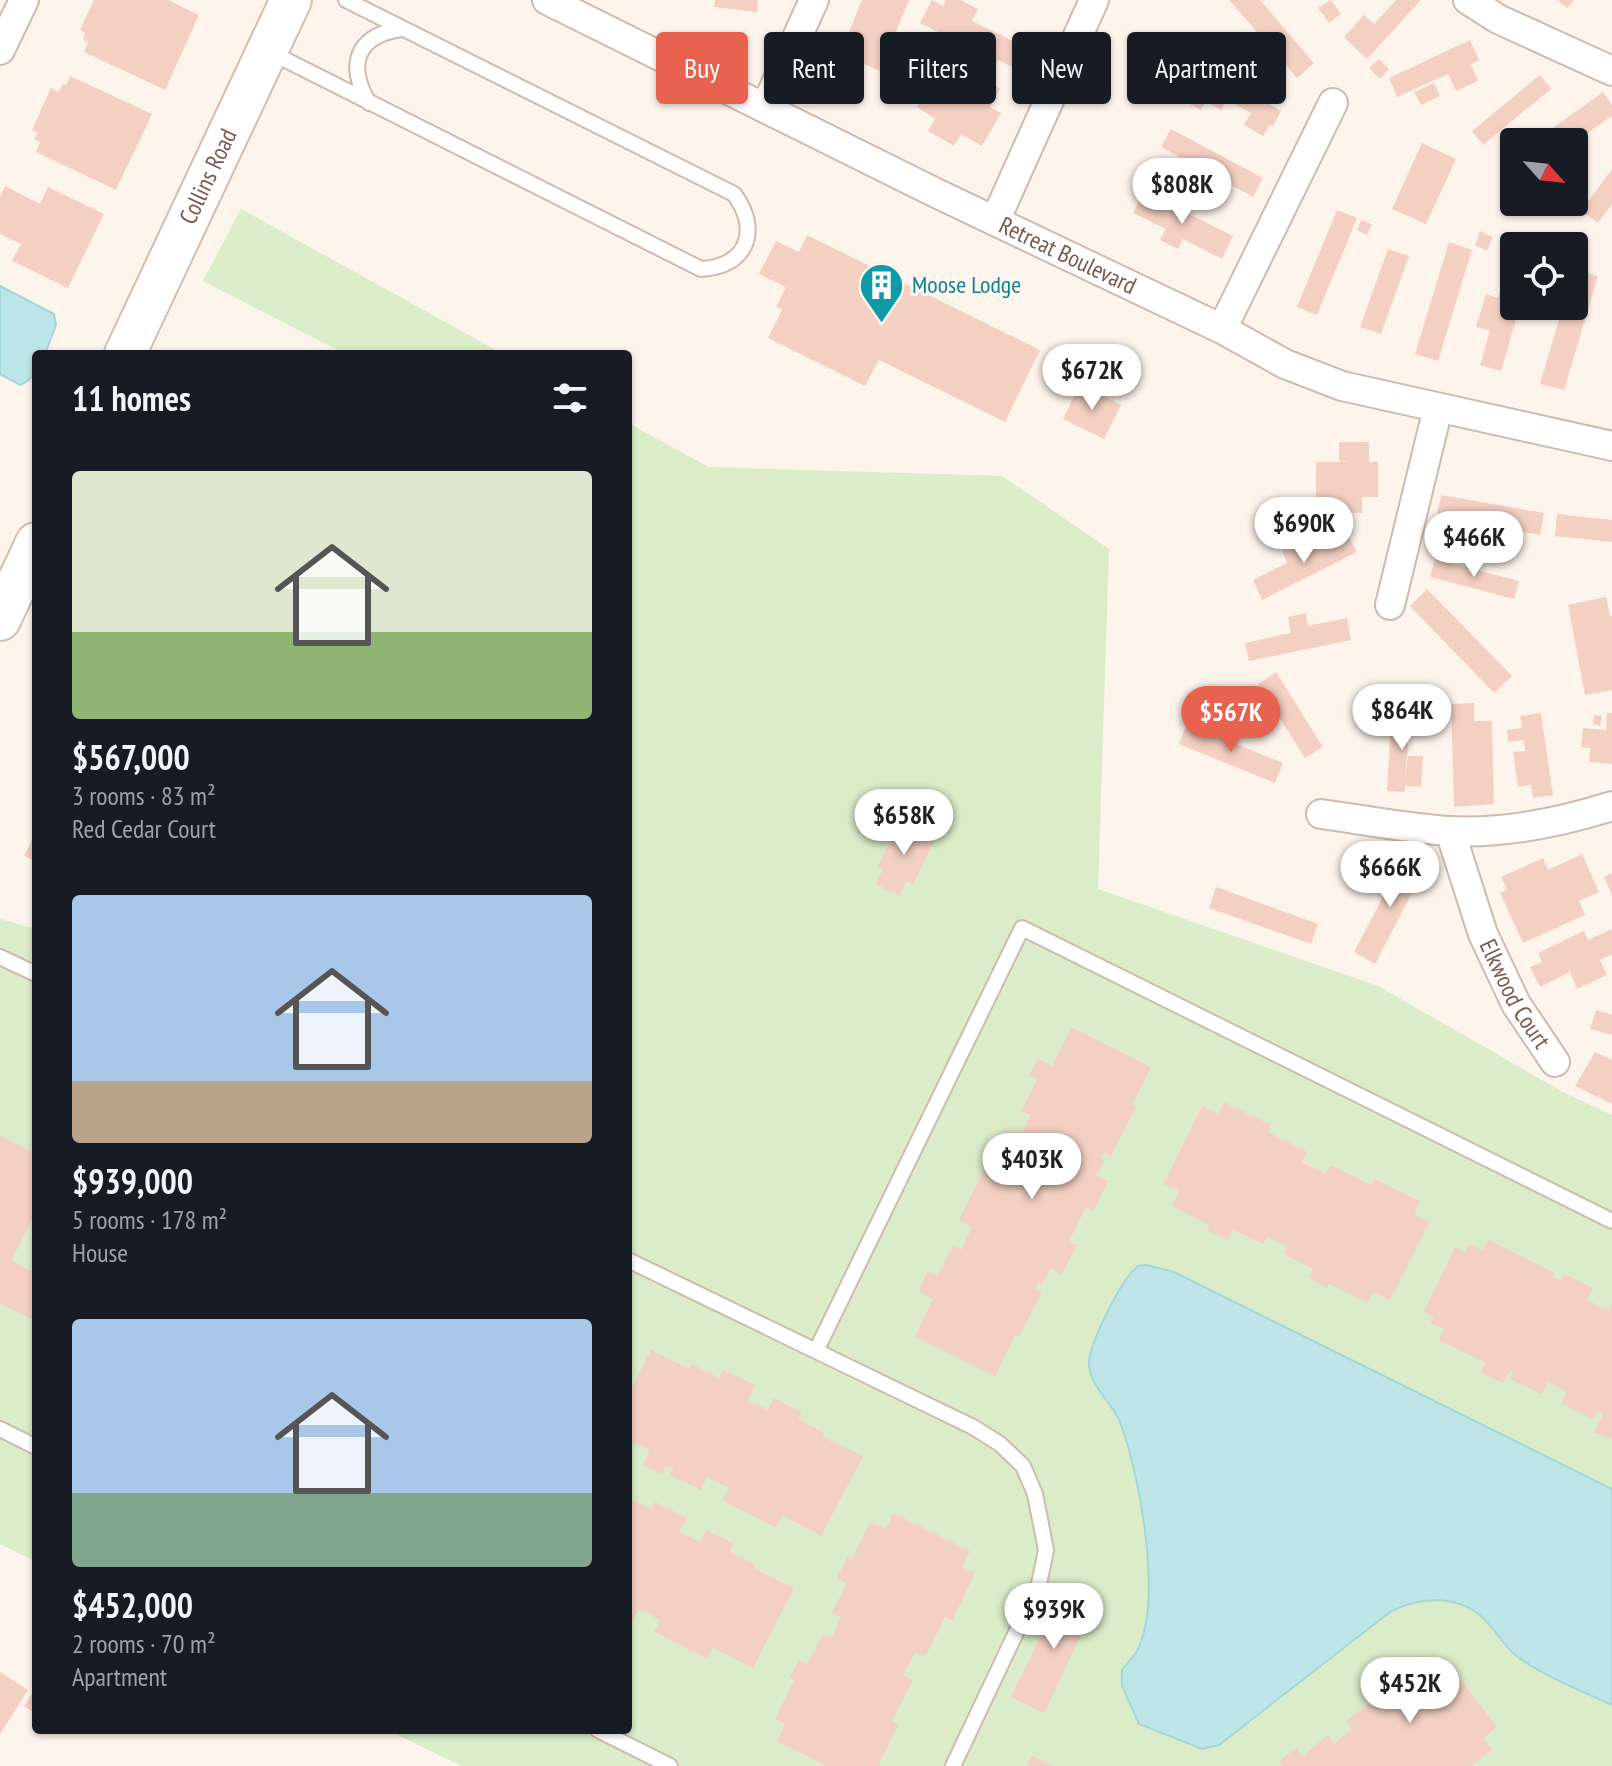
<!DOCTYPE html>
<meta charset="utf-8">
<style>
:root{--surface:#171b24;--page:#20242c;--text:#f1f3f6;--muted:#9ea1a6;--accent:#e7624f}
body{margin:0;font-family:"PT Sans Narrow",sans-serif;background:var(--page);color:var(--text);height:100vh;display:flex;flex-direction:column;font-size:30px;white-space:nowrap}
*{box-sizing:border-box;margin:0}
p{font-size:26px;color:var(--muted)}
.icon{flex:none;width:44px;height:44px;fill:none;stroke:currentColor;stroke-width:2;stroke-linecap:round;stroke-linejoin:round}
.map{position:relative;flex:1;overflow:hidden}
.details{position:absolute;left:32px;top:350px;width:600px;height:1384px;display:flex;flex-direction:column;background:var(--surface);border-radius:8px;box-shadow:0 2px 6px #0004}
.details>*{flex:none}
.banner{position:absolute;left:656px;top:32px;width:760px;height:72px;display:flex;gap:16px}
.needle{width:52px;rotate:117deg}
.tools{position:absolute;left:1500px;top:128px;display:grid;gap:16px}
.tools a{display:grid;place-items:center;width:88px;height:88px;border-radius:8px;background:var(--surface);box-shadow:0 2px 6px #0004;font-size:40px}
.price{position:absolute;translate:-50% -68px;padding:0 18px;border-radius:28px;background:#fff;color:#222;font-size:26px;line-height:52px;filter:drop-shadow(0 2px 4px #0008)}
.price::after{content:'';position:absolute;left:50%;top:48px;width:24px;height:18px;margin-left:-12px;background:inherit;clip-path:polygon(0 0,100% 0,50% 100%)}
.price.selected{background:var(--accent);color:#fff}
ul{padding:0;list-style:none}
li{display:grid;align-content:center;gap:16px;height:424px;padding:0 40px}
li span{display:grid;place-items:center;height:248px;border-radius:8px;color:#555}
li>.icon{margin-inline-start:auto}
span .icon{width:144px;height:144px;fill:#fffc;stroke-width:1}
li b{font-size:34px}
h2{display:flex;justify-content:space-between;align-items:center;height:96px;padding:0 40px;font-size:34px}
.chip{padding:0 28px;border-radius:8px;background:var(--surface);box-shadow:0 2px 6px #0004;font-size:28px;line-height:72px}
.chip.selected{background:var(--accent);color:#fff}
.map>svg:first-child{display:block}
.green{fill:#daecc8}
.water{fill:#bee6e8;stroke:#a4d7da;stroke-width:2}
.building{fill:#f3d0c2}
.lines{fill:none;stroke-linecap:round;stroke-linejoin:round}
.lane-casing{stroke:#d0baaf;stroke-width:18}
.street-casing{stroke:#d0baaf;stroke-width:32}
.secondary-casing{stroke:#d6bcaf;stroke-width:44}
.lane{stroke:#fff;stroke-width:14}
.street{stroke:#fff;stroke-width:28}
.secondary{stroke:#fff;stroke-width:40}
.labels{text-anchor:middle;stroke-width:6;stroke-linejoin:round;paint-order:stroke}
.street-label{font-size:24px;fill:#79584c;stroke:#fff8f2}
.culture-label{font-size:24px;fill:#0d838f;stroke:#fff8f2;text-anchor:start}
</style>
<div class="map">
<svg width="1612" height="1766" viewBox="0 0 1612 1766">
<rect width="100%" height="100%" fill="#fdf4eb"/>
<path class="green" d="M241,209l262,145h-158l-142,-73z
M628,423l81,44 293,9 107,73 -11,340 280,97 185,106 49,23v651h-1150l-75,-36h241z
M0,919l36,10v633l-36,-18z"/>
<path class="water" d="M0,286l54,28 2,11 -11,29h-9c0,17 0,24 -16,31l-20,-11z
M1146,1265l28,7 438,217v216c-32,-15 -70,-29 -98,-51 -12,-11 -20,-26 -32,-37 -26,-23 -64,-20 -92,-5l-171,133 -17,4 -63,-25 -17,-38v-16c4,-6 11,-12 15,-19 26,-50 3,-177 -17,-229 -8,-20 -31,-36 -31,-59 0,-19 33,-85 49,-97z"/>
<path class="building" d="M94,0h74l31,15 -34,75 -81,-38 4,-10 -5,-2 2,-7 -5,-3z
M715,0h43l-1,12 -43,-5z
M862,0h47l-29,71 -40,-17z
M932,0l11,6 3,-6h15l17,9 -6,12 67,33 -11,21 -30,-15 -7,12 -25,-12 6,-11 -52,-26z
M1229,0h31l54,63 -17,15z
M1331,0l10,14 -12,9 -11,-15z
M1396,0h25l-54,59 -23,-22 20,-22 10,9z
M1557,0h17l-7,8z
M1470,40l9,20 -8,4 7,17 -22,10 -8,-17 -51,23 -8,-19z
M1379,59l10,10 -9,10 -11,-11z
M961,65l39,24 -10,18 11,6 -19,33 -21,-12 -7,12 -26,-15 7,-12 -18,-12 19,-32 14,8z
M1204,68l77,43 -8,15 -3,-1 -7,11 -19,-11 7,-12 -24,-13 -6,10 -14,-8 6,-10 -17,-10z
M1540,75l11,14 -68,56 -11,-14z
M70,76l82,38 -36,76 -80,-38 4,-10 -6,-3 4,-6 -6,-3 10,-22 9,-20 8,4 4,-8 3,1z
M1434,83l6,13 -19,9 -7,-13z
M1603,92l9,13v11l-37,26h-42z
M1192,93l14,7 -5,10 -13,-7z
M1171,129l92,49 -10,19 -92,-50z
M1422,143l34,16 -30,65 -34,-15z
M1156,168l11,6 -8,13 -10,-5z
M1612,169v35l-14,19 -17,-12z
M5,186l35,18 8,-17 56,27 -36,74 -56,-27 9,-17 -21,-10v-37z
M1144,191l89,45 -11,23 -39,-20 -5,10 -18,-9 6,-11 -33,-16z
M1337,210l20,8 -40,97 -20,-8z
M1361,220l11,4 -5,11 -10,-5z
M1480,231l13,6 -6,14 -12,-6z
M807,235l233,115 -35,72 -126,-62 -14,26 -97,-48 14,-28 -6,-3 10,-20 -27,-13 17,-33 23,11z
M1449,242l23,8 -34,111 -23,-7z
M1514,247v59h6l-19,65 -21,-6 10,-34 -14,-4 10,-33 12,4z
M1388,249l21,7 -28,78 -21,-7z
M1574,269l24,7 -34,114 -24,-6 23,-78h11z
M1080,384l41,21 -17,34 -41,-20z
M1339,442h30v20l9,-1v36h-16v16h-46v-51h34l-11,-1z
M1441,495l103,18 -4,22 -103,-19z
M1557,514l55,6v22l-57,-6z
M1346,532l11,20 -95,48 -9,-20 34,-17 -5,-12 14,-7 6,11z
M1435,559l84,22 -5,18 -84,-22z
M1427,589l85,87 -18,17 -84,-87z
M1606,597l4,19h2v74l-27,5 -17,-90z
M1306,613l2,13 39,-8 4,22 -102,21 -4,-18 46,-10 -3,-16z
M1276,672l47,75 -18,11 -47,-74z
M1392,701l19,2 -6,79 3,-26h15l-2,31 -16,-1v6l-18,-1z
M1474,703v18h18l2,83 -40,3 -3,-103z
M1541,713l12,82 -20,3 -2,-13 -13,2 -5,-35 12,-1 -1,-11 -16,2 -1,-12 15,-2 -2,-12z
M1607,713h5v51l-23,-2 1,-14 -9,-1 2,-19 23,2z
M1594,715l8,1 -2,10 -7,-2z
M1187,724l96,39 -8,20 -96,-39z
M901,820l35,17 -23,47 -6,-3 -8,15 -23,-12 7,-15 -5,-3z
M36,831v31l-12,-6z
M1582,854l17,38 -20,9 6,14 -62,28 -23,-50 7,-4 -6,-12 42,-19 5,12z
M1405,855l21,11 -51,98 -21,-12z
M1612,873v22l-8,-18z
M1216,887l102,37 -7,20 -102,-36z
M1612,929v25l-12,6 7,15 -30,14 -7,-17 -30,15 -10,-20 12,-5 -4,-9 46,-22 4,9z
M1596,1010l16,5v20l-22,-6z
M1072,1027l79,40 -19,38 4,2 -25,49 -7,-4 -3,6 3,2 -8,16 12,5 -15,30 -7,-4 -17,34 8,4 -15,29 -12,-6 -8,16 -4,-2 -3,7 7,3 -23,45 -4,-2 -20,41 -80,-40 18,-37 -14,-8 9,-20 10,5 15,-30 8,4 11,-23 -13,-7 27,-54 8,4 4,-9 -7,-4 14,-28 15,8 11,-22 -10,-4 16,-31 -8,-4 9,-18 14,8z
M1595,1052l17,8v44l-37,-18z
M1224,1102l47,23 -3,7 39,20 -5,10 24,12 4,-9 41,20 4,-6 45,22 -6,13 15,8 -39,78 -17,-8 -6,10 -39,-19 -1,5 -18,-10 4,-9 -29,-15 3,-8 -20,-10 -4,8 -30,-14 -5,10 -21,-10 3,-5 -38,-19 7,-15 -15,-7 38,-78 16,8z
M0,1136l36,18v57l-25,50 25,12v48l-36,-18z
M1488,1240l67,33 -2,4 7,4 4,-7 29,14 -6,12 22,11 3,-6v135l-18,-8 9,-18 -6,-3 -4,8 -32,-16 6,-12 -19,-9 -6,12 -32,-15 3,-7 -3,-2 -7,13 -22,-10 4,-11 -46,-21 5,-12 -14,-6 4,-6 -10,-5 31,-65 10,5 4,-8 14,7z
M651,1350l38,19 3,-5 27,14 4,-8 32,15 -7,15 20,10 6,-12 28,14 -4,7 26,14 -2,4 41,19 -42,80 -39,-21 -6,12 -54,-27 7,-12 -22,-11 -6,13 -31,-15 4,-7 -7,-3 -5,9 -19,-10 7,-14 -22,-10v-45z
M628,1498l23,11 4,-7 32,16 -8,14 21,10 6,-12 27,13 -3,8 25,14 -1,3 40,20 -41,80 -40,-21 -6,12 -53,-27 6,-12 -21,-11 -7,13 -4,-2z
M893,1513l77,38 -8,16 13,6 -23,48 -7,-4 -20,40 -10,-5 -12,24 10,4 -21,41 6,4 -20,41h-51l-50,-24 8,-18 -10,-5 19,-39 -4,-3 9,-17 9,4 15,-30 8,4 10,-21 -9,-4 15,-30 -10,-5 10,-21 5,2 18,-37 16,7z
M1064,1588l32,16 -52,109 -33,-16z
M1422,1656l9,14 14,-11 52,68 -14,11 9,12 -22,16h-190l2,-2 -3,-3 17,-13 6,9 26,-22 6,9 18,-15 -6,-8 27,-20 -7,-9 19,-13 2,4z
M0,1672l28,18 -28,44z
M36,1687v27l-12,-8z
M1032,1756l21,10h-26z"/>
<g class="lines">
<defs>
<path id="lane" d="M268,51l433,218c46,-2 60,-39 33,-75l-388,-194
M369,103c-22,-37 -14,-67 32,-74
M0,957l36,17
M628,1260l345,167 27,17 23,22 12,28 11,56 -7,34 -86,182
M816,1351l206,-423 590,293
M0,1429l36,18
M598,1730l72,36"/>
<g id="street">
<path id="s1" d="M547,0l389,193 286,136 63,35 57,22 270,60"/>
<path d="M1468,0l30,19 114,52"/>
<path d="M0,50l24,-50"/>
<path d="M765,108l49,-108"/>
<path d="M995,221l99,-221"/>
<path d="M1222,329l111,-226"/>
<path d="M1390,605l48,-197"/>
<path d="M1321,814c43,6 86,14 128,17 54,3 112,-9 163,-25"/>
<path id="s2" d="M1450,831l33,103 33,70 39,58"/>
</g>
<g id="secondary">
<path id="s3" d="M125,354l166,-354"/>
<path d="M0,620l36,-77"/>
</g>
</defs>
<use href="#lane" class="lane-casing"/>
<use href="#street" class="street-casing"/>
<use href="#secondary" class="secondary-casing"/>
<use href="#lane" class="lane"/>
<use href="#street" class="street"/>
<use href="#secondary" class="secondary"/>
</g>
<defs>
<symbol id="building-pin" viewBox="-11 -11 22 30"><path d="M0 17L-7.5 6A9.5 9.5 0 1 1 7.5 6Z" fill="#0f9aa8" stroke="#fff8f2"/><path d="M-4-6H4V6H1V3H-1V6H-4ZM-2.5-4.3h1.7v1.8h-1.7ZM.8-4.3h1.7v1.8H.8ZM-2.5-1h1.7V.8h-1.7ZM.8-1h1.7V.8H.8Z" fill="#fff"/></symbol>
</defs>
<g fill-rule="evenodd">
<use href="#building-pin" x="856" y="260" width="51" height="69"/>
</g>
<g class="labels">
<g class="street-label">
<text dy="8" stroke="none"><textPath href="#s3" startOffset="196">Collins Road</textPath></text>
<text dy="8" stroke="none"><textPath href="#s1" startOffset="580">Retreat Boulevard</textPath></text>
<text dy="8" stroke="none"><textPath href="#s2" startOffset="176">Elkwood Court</textPath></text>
</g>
<g class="culture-label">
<text x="912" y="293">Moose Lodge</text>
</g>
</g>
</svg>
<div class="tools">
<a><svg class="needle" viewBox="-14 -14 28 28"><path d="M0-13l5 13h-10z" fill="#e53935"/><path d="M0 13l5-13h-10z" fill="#9ea1a6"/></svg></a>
<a><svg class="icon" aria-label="locate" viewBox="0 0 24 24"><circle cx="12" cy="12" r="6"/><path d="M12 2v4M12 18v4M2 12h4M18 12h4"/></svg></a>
</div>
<b class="price" style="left:1182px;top:226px">$808K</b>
<b class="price" style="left:1092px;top:412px">$672K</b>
<b class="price" style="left:1304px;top:565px">$690K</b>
<b class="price" style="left:1474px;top:579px">$466K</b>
<b class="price" style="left:1402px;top:752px">$864K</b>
<b class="price selected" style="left:1231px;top:754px">$567K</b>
<b class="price" style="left:904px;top:857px">$658K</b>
<b class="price" style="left:1390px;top:909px">$666K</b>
<b class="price" style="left:1032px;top:1201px">$403K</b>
<b class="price" style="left:1054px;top:1651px">$939K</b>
<b class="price" style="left:1410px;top:1725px">$452K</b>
<div class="banner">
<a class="chip selected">Buy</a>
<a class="chip">Rent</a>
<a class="chip">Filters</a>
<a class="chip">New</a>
<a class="chip">Apartment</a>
</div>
<section class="details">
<h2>11 homes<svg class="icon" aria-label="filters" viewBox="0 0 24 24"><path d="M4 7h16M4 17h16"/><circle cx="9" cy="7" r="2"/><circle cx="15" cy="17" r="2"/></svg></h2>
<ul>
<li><span style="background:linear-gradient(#dfe7d0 65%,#8fb573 0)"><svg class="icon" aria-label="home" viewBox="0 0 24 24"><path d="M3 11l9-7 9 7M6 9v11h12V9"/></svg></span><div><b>$567,000</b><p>3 rooms · 83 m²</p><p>Red Cedar Court</p></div></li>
<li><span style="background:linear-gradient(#a9c7e8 75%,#b9a48a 0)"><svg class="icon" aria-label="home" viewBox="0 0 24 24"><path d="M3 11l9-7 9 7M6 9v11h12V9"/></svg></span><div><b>$939,000</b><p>5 rooms · 178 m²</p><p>House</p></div></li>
<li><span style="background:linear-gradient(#a9c7e8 70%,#7fa58c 0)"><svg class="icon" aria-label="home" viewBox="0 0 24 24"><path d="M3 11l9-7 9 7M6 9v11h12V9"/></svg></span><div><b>$452,000</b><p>2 rooms · 70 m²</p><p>Apartment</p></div></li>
</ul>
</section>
</div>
